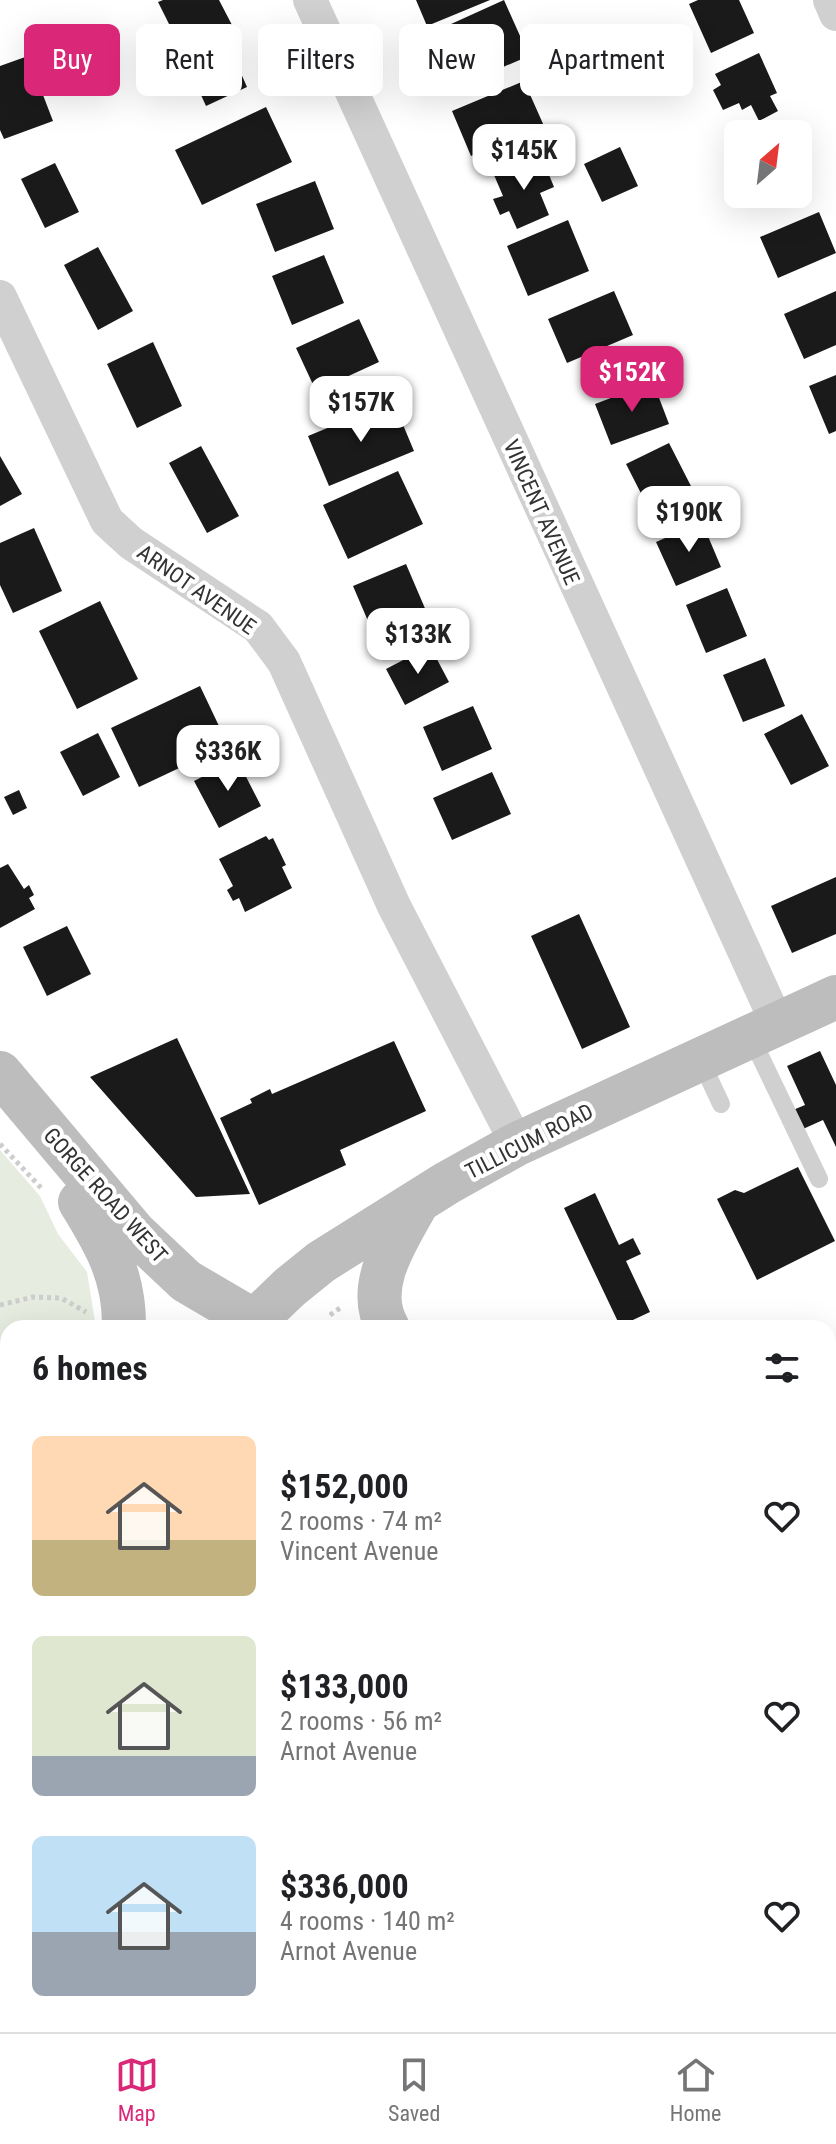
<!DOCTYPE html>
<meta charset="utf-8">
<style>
:root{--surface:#fff;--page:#f6f6f6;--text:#202124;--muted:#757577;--line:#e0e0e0;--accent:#db2777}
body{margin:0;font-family:"Roboto Condensed",sans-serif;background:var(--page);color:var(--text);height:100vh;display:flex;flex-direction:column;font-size:30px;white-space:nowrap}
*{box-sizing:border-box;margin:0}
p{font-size:26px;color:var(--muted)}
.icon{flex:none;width:44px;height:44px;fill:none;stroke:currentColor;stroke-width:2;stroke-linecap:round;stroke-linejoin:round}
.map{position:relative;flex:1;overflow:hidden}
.sheet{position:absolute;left:0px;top:1320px;width:836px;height:712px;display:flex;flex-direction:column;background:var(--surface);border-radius:24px 24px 0 0;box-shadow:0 8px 32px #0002}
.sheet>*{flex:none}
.banner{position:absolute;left:24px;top:24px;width:788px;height:72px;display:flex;gap:16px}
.needle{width:52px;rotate:28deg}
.tools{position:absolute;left:724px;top:120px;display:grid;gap:16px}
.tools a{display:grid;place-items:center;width:88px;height:88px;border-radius:12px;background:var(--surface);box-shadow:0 8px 32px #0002;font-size:40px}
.price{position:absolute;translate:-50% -68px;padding:0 18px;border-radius:16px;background:#fff;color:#222;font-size:26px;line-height:52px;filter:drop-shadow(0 2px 4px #0008)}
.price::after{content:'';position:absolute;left:50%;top:48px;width:24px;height:18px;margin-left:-12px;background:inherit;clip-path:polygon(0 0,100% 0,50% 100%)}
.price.current{background:var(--accent);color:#fff}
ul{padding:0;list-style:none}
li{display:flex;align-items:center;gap:24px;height:200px;padding:0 32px}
li span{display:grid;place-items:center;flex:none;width:224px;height:160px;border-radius:12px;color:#555}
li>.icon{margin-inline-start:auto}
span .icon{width:96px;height:96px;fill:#fffc;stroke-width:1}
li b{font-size:34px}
h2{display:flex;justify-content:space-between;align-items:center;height:96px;padding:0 32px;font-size:34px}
.chip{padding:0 28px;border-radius:12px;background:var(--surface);box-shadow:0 8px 32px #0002;font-size:28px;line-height:72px}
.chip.current{background:var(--accent);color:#fff}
.tab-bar{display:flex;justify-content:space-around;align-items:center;height:112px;border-top:2px solid var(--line);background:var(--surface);font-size:22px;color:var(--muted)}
.tab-bar a{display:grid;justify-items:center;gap:4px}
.tab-bar .current{color:var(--accent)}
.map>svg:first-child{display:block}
.green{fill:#e6ecdf}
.water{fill:#cfe2ee}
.building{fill:#1a1a1a}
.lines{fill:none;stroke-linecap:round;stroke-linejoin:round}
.path{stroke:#cdcdcd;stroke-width:5;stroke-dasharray:4 4;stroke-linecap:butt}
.lane{stroke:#d0d0d0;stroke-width:18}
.street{stroke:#d0d0d0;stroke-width:34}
.secondary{stroke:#bdbdbd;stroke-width:44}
.labels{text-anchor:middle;stroke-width:8;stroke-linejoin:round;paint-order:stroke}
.street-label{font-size:22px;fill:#333;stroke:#fff}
</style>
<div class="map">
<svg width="836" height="2032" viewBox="0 0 836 2032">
<rect width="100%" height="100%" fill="#fff"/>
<path class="green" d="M0,1150l40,46 18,38 29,38 9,56h-88v389l-8,27z
M828,1751l8,10v271h-337l-3,-8h332z
M89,2024h54c-17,8 -36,8 -54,0z"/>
<path class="water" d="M0,1960l8,13v51h81l21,8h-110z
M143,2024h353l3,8h-367z"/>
<path class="building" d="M163,0h56l13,25 -50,25 -24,-48z
M416,0h74l-63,26z
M504,0l25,56 -47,20 -15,-33 -39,18 -10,-22z
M698,0h41l15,33 -43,20 -22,-49z
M228,44l19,43 -41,19 -20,-44z
M759,53l18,40 -7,3 8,15 -19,10 -8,-16 -9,5 -3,-7 -16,7 -10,-20 8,-5 -6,-11z
M28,56l25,65 -49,18 -4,-9v-64z
M524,81l20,45 -73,30 -19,-45z
M266,107l26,55 -90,43 -27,-55z
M620,147l18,39 -36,16 -18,-38z
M798,151l8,18 -8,3z
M738,153v29l-11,-25z
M541,155l13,32 -14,6 9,22 -32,14 -8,-18 -9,4 -7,-16 10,-3 -9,-21z
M55,163l24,49 -34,16 -24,-49z
M315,181l19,48 -59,23 -19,-48z
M819,212l17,41 -58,25 -18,-41z
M568,220l21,51 -61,25 -21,-50z
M98,247l35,64 -35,19 -34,-65z
M324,255l20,48 -52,22 -20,-49z
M614,291l19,44 -66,28 -19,-44z
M836,291v54l-32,14 -20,-45z
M359,319l20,43 -63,29 -20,-43z
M153,342l29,64 -45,22 -30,-64z
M836,375v56l-7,3 -20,-48z
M653,382l16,42 -58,21 -16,-41z
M393,401l21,50 -85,35 -21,-50z
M669,443l24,47 -43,21 -24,-47z
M201,446l38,70 -32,17 -38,-70z
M0,456l22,38 -22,12z
M398,471l25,53 -75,35 -25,-54z
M702,522l19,45 -45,19 -20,-44z
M34,528l28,63 -49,22 -13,-28v-42z
M406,564l21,49 -53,22 -21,-49z
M727,588l20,48 -41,17 -20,-48z
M100,601l38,78 -61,30 -38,-78z
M430,646l19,36 -44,23 -19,-36z
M765,658l20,48 -42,16 -20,-47z
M200,686l28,59 -89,42 -28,-59z
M473,706l19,43 -50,22 -19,-44z
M802,714l27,52 -38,19 -27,-51z
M98,733l22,44 -37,19 -23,-44z
M237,759l24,47 -42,22 -25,-47z
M492,772l19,42 -59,26 -19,-42z
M19,790l8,18 -14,7 -9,-18z
M266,836l3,4 4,-2 13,27 -4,2 10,21 -47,24 -6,-14 -6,3 -6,-11 6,-4 -14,-27z
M8,864l16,25 5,-4 5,10 -5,3 6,11 -35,19v-60z
M836,877v57l-44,19 -21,-47z
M579,914l51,113 -48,22 -51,-113z
M67,926l24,48 -44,22 -24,-49z
M177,1038l39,83 34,73 -54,3 -106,-120z
M394,1041l32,70 -86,39 6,15 -87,40 -39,-87 32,-15 -2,-4 20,-10 2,5z
M820,1051l16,34v62l-13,-27 -20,9 -10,-19 12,-5 -18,-39z
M798,1167l37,74 -78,39 -40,-81 18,-9 9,3z
M595,1193l24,52 14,-7 8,16 -15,7 24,51 -30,14 -56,-118z"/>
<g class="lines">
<path class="path" d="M0,1144l43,46
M0,1305l33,-8 28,1 25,14
M330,1315l13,-9
M233,2024v2
M624,2024l1,8
M817,2024l7,8"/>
<path class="lane" d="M750,1035l69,144
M700,1059l21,45"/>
<path class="street" d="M310,0l467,1023
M830,0l6,14
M0,297l107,224 24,22 127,84 26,35 110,244 123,238
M828,1608l8,-5"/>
<path class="secondary" d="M0,1073l134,159 52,49 80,47
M80,1202c26,42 45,75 44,126
M247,1328l43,-41 31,-25 126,-79 70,-39 319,-147
M388,1328c-24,-40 8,-87 28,-123
M828,1668l8,9
M0,1880l8,-19"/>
</g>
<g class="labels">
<g class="street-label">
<text transform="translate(542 512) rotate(66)" y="8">VINCENT AVENUE</text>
<text transform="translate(197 589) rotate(35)" y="8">ARNOT AVENUE</text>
<text transform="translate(529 1141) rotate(-27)" y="8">TILLICUM ROAD</text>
<text transform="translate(106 1195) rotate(48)" y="8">GORGE ROAD WEST</text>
</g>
</g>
</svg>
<div class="tools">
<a><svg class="needle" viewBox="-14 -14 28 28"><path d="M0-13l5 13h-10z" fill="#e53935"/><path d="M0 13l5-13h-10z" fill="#757577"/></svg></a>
</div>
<b class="price" style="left:524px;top:192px">$145K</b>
<b class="price current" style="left:632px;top:414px">$152K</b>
<b class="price" style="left:361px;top:444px">$157K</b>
<b class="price" style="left:689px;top:554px">$190K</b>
<b class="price" style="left:418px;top:676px">$133K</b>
<b class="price" style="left:228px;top:793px">$336K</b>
<div class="banner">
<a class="chip current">Buy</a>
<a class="chip">Rent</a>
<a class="chip">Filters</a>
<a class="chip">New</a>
<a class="chip">Apartment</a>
</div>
<section class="sheet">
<h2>6 homes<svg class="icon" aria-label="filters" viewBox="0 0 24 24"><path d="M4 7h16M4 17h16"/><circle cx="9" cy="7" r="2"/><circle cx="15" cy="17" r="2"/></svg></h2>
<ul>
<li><span style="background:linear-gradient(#ffd9b3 65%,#c2b280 0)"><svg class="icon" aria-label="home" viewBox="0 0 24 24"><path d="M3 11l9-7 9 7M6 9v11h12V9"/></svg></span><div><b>$152,000</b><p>2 rooms · 74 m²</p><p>Vincent Avenue</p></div><svg class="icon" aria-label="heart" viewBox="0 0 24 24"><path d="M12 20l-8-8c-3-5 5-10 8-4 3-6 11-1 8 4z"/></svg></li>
<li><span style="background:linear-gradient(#dfe7d0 75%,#9aa5b1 0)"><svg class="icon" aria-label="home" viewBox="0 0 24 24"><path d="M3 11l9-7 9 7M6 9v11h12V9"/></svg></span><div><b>$133,000</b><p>2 rooms · 56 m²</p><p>Arnot Avenue</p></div><svg class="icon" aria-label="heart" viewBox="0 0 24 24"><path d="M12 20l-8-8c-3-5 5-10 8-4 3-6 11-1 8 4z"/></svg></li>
<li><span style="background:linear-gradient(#bfe0f5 60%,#9aa5b1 0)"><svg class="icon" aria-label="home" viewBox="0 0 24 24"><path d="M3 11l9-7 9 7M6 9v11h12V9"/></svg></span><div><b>$336,000</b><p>4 rooms · 140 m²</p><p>Arnot Avenue</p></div><svg class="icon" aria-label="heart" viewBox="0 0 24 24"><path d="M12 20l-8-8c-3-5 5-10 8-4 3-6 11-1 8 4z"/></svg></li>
</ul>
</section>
</div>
<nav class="tab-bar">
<a class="current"><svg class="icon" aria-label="map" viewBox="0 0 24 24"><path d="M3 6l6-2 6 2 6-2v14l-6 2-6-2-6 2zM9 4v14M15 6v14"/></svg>Map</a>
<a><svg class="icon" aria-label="saved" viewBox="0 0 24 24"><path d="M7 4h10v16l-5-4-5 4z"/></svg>Saved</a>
<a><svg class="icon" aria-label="home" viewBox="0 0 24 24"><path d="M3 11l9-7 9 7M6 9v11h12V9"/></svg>Home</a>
</nav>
